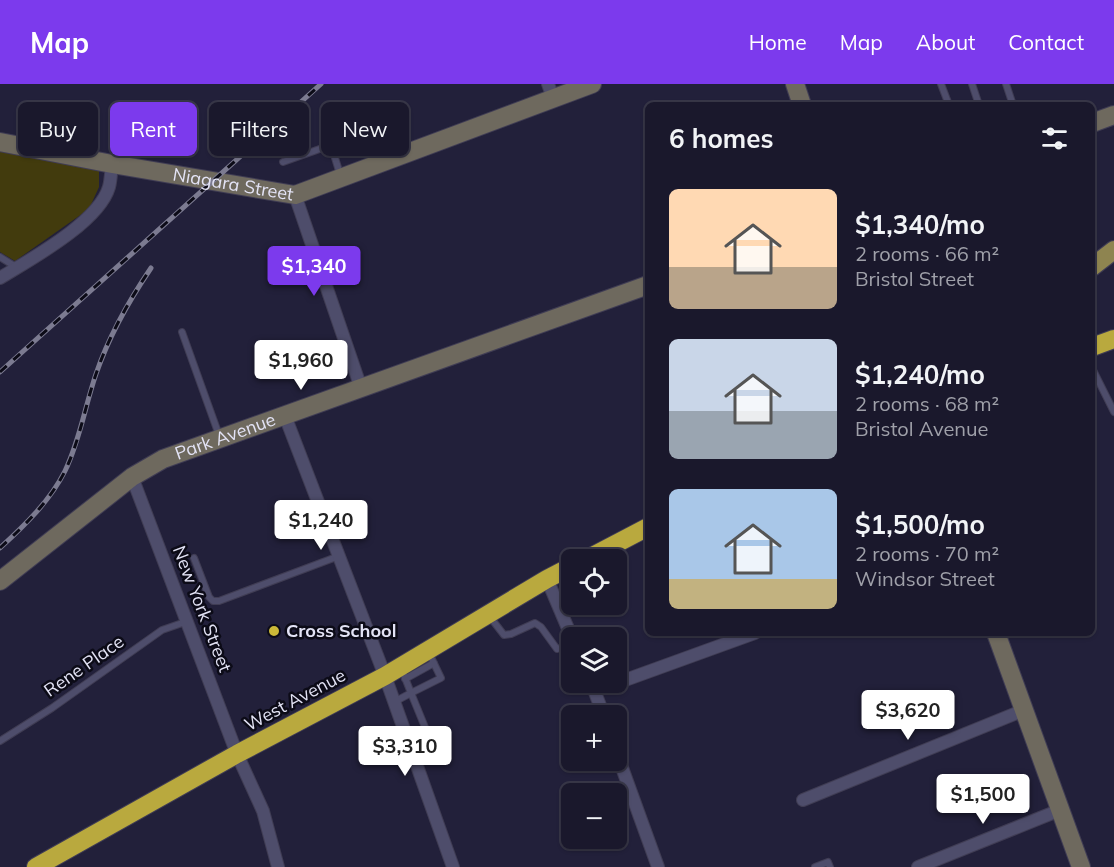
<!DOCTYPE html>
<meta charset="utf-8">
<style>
:root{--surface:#1a182c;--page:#232134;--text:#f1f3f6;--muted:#9fa0a9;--line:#383748;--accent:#7c3aed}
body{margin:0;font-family:Mulish,sans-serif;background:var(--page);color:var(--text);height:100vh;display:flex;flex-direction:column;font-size:22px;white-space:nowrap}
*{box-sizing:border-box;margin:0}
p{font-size:20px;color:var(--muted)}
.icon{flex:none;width:33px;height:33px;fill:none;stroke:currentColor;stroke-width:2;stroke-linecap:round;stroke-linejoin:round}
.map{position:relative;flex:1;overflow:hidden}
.sheet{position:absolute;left:645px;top:18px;width:450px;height:534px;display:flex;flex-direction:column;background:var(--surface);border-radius:9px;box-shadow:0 2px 4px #0004,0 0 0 2px var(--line)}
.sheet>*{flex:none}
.banner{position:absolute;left:18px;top:18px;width:537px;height:54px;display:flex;gap:12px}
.tools{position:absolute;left:561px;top:465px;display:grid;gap:12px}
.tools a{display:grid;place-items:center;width:66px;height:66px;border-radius:9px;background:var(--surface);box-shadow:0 2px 4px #0004,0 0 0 2px var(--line);font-size:30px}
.price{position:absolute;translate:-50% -51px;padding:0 14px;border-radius:6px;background:#fff;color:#222;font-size:20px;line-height:39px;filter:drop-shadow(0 2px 3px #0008)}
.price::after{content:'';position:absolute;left:50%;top:36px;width:18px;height:14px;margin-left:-9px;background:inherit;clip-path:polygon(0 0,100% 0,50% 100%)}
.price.active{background:var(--accent);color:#fff}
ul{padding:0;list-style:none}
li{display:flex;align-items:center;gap:18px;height:150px;padding:0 24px}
li span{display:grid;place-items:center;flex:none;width:168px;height:120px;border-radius:9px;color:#555}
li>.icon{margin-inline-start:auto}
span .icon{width:72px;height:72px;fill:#fffc;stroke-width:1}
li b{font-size:26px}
h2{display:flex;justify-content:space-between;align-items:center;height:72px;padding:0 24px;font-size:26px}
.tag{padding:0 21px;border-radius:9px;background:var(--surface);box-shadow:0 2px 4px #0004,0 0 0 2px var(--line);font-size:21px;line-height:54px}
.tag.active{background:var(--accent);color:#fff}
header{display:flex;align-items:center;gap:36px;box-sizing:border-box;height:84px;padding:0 30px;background:var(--accent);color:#fff}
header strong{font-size:28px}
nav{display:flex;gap:33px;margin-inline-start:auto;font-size:21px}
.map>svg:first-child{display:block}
.green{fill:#423b0d}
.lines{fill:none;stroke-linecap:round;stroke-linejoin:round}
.lane-casing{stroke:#403d54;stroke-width:8}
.street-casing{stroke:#403d54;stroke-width:14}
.secondary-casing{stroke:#403d54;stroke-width:20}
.primary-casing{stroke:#403d54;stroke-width:20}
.highway-casing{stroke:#403d54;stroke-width:20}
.lane{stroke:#4e4d6b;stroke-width:6}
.street{stroke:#4e4d6b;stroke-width:12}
.secondary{stroke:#6e695e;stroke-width:18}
.primary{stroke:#8e8450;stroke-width:18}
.highway{stroke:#b9a93e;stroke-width:18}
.rail-casing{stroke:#7c7b91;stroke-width:5}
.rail{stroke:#0c0b17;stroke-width:3;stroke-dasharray:9;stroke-linecap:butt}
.poi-dot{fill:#ccb938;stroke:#0c0b17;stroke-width:2}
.labels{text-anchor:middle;stroke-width:5;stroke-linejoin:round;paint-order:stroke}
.street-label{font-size:18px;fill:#e3e3f5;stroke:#0c0b17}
.poi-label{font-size:18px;font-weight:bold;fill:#e3e3f5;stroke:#0c0b17;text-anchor:start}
</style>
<header>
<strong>Map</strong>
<nav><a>Home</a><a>Map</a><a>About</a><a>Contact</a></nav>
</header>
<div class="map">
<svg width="1114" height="783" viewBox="0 0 1114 783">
<rect width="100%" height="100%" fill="#22203a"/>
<path class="green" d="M0,66l99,21v16l-10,22 -74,52 -15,-9z"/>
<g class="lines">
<defs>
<path id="lane" d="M941,0l8,21
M972,0l7,21
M1006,0l7,21
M331,61l9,29
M283,78l107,-38 4,2 10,27
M0,173l16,10
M182,248l37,103
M1092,284l22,44
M194,474l15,39 4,4h6l120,-45
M490,533l14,18 7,-1 24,-11 6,4 16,22 15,-4
M402,586l9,23 30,-15 -12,-25
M405,595l29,-16
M394,618l17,-9 18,44 -19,9
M0,657l52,-33 110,-78 26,-9
M815,783l13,-5 2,5"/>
<path id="street" d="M548,0l5,14
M295,111l66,193
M0,194c31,-19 99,-56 109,-91 2,-7 2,-16 3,-23
M285,332l100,260 68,191
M132,393l105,277 26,57 15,56
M547,495l25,59
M591,598l13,34
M595,607l160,-58
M616,667l42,116
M803,716l221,-90
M918,783l142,-57"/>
<g id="secondary">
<path d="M795,0l7,21"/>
<path d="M1092,39l22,-8"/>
<path id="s1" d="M0,58l112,22 183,31 297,-111"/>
<path id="s2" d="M0,497l132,-104 31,-18 485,-174"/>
<path d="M996,549l85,234"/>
</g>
<path id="primary" d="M1092,183l22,-17"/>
<path id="highway" d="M1092,263l22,-8
M585,476l63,-33
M36,783l201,-113 148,-78 162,-97 25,-13"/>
</defs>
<use href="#lane" class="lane-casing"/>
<use href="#street" class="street-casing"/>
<use href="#secondary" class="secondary-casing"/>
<use href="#primary" class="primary-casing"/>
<use href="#highway" class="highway-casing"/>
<use href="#lane" class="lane"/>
<use href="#street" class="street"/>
<use href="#secondary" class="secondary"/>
<use href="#primary" class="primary"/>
<use href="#highway" class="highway"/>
<defs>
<path id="rail" d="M0,288l321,-288
M0,464c25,-23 50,-47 65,-77 15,-31 20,-65 31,-97 13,-38 32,-72 55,-106"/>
</defs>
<use href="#rail" class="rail-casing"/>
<use href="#rail" class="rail"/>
</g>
<circle class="poi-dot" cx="274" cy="547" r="6"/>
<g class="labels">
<g class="street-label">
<text dy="6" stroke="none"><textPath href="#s1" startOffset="237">Niagara Street</textPath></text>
<text dy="6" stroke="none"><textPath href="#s2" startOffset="270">Park Avenue</textPath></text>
<text transform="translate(202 525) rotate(69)" y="6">New York Street</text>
<text transform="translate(84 582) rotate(-35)" y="6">Rene Place</text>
<text transform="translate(295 616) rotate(-28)" y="6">West Avenue</text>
</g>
<g class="poi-label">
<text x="286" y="553">Cross School</text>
</g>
</g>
</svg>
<div class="tools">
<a><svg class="icon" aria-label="locate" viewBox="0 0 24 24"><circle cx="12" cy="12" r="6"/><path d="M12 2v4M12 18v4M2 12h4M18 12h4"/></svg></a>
<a><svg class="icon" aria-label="layers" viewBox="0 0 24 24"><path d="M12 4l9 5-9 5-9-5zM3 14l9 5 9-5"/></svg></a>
<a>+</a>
<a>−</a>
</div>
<b class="price active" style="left:314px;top:213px">$1,340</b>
<b class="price" style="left:301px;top:307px">$1,960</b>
<b class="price" style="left:321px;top:467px">$1,240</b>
<b class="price" style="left:908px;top:657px">$3,620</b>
<b class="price" style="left:405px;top:693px">$3,310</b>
<b class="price" style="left:983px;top:741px">$1,500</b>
<div class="banner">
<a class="tag">Buy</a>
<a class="tag active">Rent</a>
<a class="tag">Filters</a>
<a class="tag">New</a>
</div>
<section class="sheet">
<h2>6 homes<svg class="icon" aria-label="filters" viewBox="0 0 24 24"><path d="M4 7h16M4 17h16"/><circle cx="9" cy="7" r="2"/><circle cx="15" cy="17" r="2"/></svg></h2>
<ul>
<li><span style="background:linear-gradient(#ffd9b3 65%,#b9a48a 0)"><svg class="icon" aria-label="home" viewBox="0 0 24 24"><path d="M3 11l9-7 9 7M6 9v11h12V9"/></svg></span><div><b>$1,340/mo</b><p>2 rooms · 66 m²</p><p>Bristol Street</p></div></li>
<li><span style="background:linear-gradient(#c9d6e8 60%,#9aa5b1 0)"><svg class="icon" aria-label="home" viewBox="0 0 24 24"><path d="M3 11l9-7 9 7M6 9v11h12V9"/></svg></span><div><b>$1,240/mo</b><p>2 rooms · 68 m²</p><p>Bristol Avenue</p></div></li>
<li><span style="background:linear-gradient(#a9c7e8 75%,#c2b280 0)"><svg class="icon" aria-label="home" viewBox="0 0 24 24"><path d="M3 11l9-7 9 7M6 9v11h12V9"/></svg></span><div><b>$1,500/mo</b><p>2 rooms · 70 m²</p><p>Windsor Street</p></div></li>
</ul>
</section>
</div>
